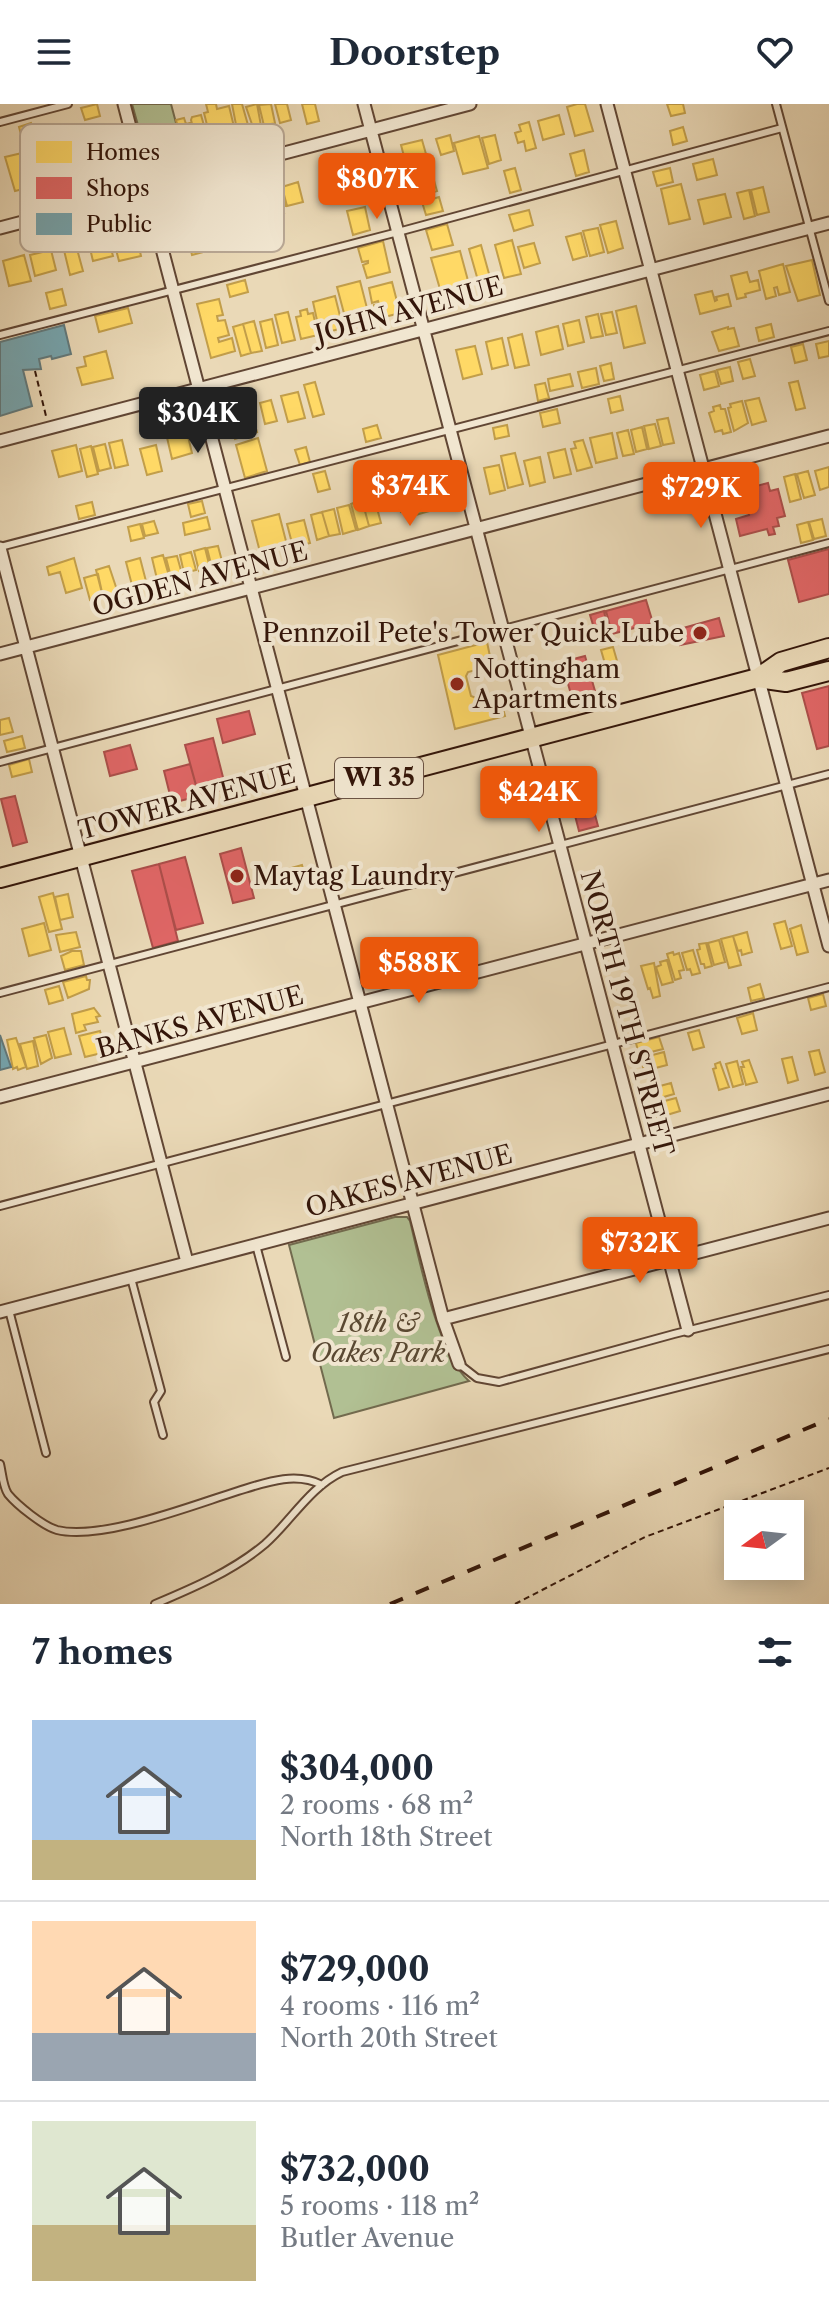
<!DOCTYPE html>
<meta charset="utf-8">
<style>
:root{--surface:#fff;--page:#f6f6f7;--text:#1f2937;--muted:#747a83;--line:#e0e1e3;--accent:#ea580c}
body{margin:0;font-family:"Libre Caslon Text",serif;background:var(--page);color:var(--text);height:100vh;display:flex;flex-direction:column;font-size:30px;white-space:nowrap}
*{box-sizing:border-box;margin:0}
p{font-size:26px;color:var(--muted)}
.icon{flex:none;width:44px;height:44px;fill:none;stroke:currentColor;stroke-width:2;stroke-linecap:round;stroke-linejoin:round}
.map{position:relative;height:1500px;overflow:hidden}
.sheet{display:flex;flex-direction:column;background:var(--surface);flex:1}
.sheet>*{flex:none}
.needle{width:52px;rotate:255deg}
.buttons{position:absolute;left:724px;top:1396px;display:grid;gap:16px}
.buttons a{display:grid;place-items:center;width:80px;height:80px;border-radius:0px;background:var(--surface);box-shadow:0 4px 20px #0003;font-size:40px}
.price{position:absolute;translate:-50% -68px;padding:0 18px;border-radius:8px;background:var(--accent);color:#fff;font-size:26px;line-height:52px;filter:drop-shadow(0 2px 4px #0008)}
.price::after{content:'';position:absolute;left:50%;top:48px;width:24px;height:18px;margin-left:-12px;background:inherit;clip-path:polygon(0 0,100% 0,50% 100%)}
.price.current{background:#222;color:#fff}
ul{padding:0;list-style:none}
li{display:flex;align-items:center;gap:24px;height:200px;padding:0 32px}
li+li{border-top:2px solid var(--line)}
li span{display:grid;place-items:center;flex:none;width:224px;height:160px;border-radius:0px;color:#555}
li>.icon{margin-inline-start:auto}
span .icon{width:96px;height:96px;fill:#fffc;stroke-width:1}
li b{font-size:34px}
h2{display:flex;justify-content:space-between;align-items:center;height:96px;padding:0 32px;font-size:34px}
header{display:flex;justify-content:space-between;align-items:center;height:104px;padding:0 32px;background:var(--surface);font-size:36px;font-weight:700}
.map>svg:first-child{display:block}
.green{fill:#b1c093;stroke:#726a4e;stroke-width:2}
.homes{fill:#ffd966;stroke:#c29e4a;stroke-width:2}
.shops{fill:#e06666;stroke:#ac4e4a;stroke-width:2}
.public{fill:#76a5af;stroke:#627a7d;stroke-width:2}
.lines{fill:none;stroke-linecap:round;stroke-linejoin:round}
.lane-casing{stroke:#614634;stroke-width:10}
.street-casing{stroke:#614634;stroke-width:15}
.primary-casing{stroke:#331509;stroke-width:22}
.path{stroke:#331509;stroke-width:2;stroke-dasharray:6 4;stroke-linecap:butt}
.lane{stroke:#f1e6d0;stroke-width:6}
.street{stroke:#f1e6d0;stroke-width:11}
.primary{stroke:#ead9b7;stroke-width:18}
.rail{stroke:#331509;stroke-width:4;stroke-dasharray:14 14;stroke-linecap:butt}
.poi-dot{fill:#8f2418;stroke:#f1e6d0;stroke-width:3}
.labels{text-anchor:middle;stroke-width:8;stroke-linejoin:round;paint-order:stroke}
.shield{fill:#f1e6d0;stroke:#6c5445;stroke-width:2}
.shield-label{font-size:24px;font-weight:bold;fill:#331509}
.street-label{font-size:26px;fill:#331509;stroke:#f1e6d0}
.poi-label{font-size:26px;fill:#331509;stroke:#f1e6d0;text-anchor:start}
.park-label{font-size:26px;font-style:italic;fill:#594832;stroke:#f1e6d0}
.key{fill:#f1e6d0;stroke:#b8a794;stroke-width:2}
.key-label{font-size:22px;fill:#331509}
</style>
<header><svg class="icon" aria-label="menu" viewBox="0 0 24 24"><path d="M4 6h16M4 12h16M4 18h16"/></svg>Doorstep<svg class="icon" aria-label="heart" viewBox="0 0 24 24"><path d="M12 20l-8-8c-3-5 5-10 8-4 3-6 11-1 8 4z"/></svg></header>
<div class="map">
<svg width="829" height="1500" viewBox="0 0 829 1500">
<rect width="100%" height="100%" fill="#ead9b7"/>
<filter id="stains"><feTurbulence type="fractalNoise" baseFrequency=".0025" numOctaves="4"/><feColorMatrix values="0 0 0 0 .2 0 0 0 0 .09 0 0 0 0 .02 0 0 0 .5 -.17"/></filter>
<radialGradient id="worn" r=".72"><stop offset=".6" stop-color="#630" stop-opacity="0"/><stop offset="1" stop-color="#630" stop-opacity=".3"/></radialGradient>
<path class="green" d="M132,0h39l18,68 -30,7 -7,-4z
M395,1113h12l3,4c10,41 28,134 59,160l-135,37 -45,-173z"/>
<path class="homes" d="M97,0l3,12 -15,4 -4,-12z
M206,0h10l1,5 12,-3 6,25 -25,6 -6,-24 4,-1z
M232,0h10l8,28 -12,3z
M257,0l5,27 -7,2 -9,-26z
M271,0l4,19 -11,3 -5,-21z
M275,0h12l4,16 -11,3z
M302,0h13l4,17 -12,3z
M577,0h8l8,27 -18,5 -8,-29z
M667,0h16l2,9 -14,3z
M201,11l8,28 -8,2 -1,-4 -3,1 -6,-22 1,-3z
M559,11l5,19 -21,6 -5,-19z
M184,14l2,6 4,-1 5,24 -11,3 -8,-30z
M529,18l7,26 -10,3 -2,-10 -6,2 -3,-10 6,-2 -2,-6z
M31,19l7,24 -13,3 -6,-23z
M683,23l4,14 -14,4 -3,-14z
M450,31l4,16 -13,4 -5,-16z
M495,31l6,25 -12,4 -7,-26z
M479,32l9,32 -25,6 -9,-31z
M422,36l4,14 -21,6 -4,-15z
M584,46l5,22 -13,4 -6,-22z
M22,49l9,34 -16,4 -10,-34z
M427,55l4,14 -22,7 -4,-14z
M713,55l4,16 -20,5 -4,-16z
M353,60l5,21 -15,4 -5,-21z
M515,64l6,22 -11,3 -6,-22z
M670,64l3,14 -16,4 -4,-14z
M334,68l5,23 -12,3 -6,-23z
M433,73l4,14 -21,6 -4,-14z
M298,78l5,20 -16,4 -5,-19z
M681,80l9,35 -21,5 -8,-35z
M280,81l5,21 -3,1 2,6 -7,2 -2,-6 -2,1 -6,-21z
M763,83l6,25 -12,3 -6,-25z
M749,86l6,26 -11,3 -7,-26z
M725,90l6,23 -27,7 -6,-24z
M439,93l4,14 -17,4 -4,-13z
M365,103l5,23 -17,5 -6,-24z
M529,106l4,15 -19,6 -5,-16z
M197,110l10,37 -15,4 -9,-37z
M616,117l7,27 -15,5 -8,-28z
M447,120l6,21 -21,5 -6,-20z
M134,121l7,31 -22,5 -8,-30z
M598,124l6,24 -14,4 -7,-25z
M106,127l7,25 -20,5 -6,-25z
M581,129l6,23 -14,4 -7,-23z
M74,134l9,33 -13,4 -8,-33z
M512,136l9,34 -17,4 -9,-33z
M383,137l7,31 -23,6 -4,-13 5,-2v-2l-6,1 -4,-14z
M534,139l6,20 -16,5 -6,-21z
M481,141l10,36 -12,3 -10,-35z
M51,146l5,20 -21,6 -5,-21z
M460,147l10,37 -28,8 -11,-38z
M24,151l7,26 -22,5 -6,-25z
M812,156l8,35 -22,6 -12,-35z
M783,160l7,28 -11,3 -2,-8 -3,1 2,8 -10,3 -7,-28z
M747,168l3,10 8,-2 2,10 -15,4 1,3 -9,2 -6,-23z
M245,176l3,12 -18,5 -3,-12z
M360,177l8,31 -23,5 -8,-30z
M392,178l8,31 -23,6 -3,-14 5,-1 -1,-3 -6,2 -3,-15z
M62,185l4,16 -16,4 -4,-16z
M712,187l3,10 2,-1 -1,-3 12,-3 3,12 -31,8 -5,-19z
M335,192l8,32 -23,6 -7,-32z
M219,195l4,16 -6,1 1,5 7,-1 4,15 -11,3 1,4 13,-4 3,13 -24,7 -14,-54z
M636,202l9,37 -21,5 -8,-37z
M128,204l4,15 -33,9 -4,-16z
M307,205l1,5 5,-1 5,22 -17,4 -5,-22 5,-1 -1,-5z
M288,208l7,28 -13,3 -7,-28z
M612,208l5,21 -11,2 -5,-21z
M598,210l5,22 -12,2 -5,-21z
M272,215l6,26 -12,3 -6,-26z
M579,216l5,22 -16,4 -5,-22z
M254,217l8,30 -11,2 -8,-29z
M243,220l8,29 -10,3 -8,-29z
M771,220l3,13 -15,4 -3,-13z
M558,222l5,23 -22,6 -5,-23z
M728,223v2l6,-1 5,18 -20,5 -7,-19z
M522,230l7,31 -14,3 -7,-30z
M502,234l6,27 -16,4 -6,-27z
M829,237v15l-10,2 -3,-14z
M803,240l4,16 -12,3 -4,-16z
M475,242l7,28 -19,5 -7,-29z
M106,247l7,27 -31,7 -5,-17 9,-2 -2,-9z
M750,255l5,17 -12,3 -5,-17z
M611,259l3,16 -10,2 -4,-15z
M730,263l3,14 -12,3 -4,-14z
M596,264l3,16 -17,4 -4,-16z
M715,267l4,15 -15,4 -4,-15z
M570,270l3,12 -23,5 -2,-12z
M798,277l7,27 -9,2 -7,-27z
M315,278l9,32 -11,3 -9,-32z
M545,279l4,15 -11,3 -3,-16z
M298,288l7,26 -17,4 -7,-26z
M620,292l3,14 -12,3 -3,-14z
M759,294l7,23 -14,4 -7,-24z
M247,295l10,33 -22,7 -9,-34z
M271,296l6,21 -12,3 -5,-21z
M742,297l6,22 -14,8 -6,-23 3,-1 -1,-3z
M720,301l1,4h4l6,23 -8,2 -1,-4 -7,2 -6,-19 5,-2 -1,-4z
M557,305l3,14 -17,4 -3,-14z
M668,314l6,25 -11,2 -6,-25z
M185,320l7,29 -20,6 -7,-30z
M655,320l6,22 -12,3 -5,-23z
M377,321l4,13 -15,4 -3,-13z
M507,321l2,11 -14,3 -2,-11z
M642,323l5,22 -11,3 -5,-22z
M628,326l6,24 -11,2 -6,-23z
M612,329l5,25 -21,5 -6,-25z
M258,334l9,33 -22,7 -9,-33z
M122,336l6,25 -13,3 -6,-25z
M583,336l9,27 -15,4 -6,-22 5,-1 -2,-6z
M105,340l6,24 -12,3 -6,-24z
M76,341l6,26 -23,6 -7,-26z
M156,341l6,26 -15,4 -7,-26z
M91,342l7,28 -11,3 -7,-28z
M306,343l4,15 -10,3 -5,-15z
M565,345l6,25 -17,4 -6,-25z
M515,349l8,31 -15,4 -7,-32z
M540,353l5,25 -15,4 -6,-25z
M499,361l6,25 -15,4 -6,-26z
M829,363v20l-9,3 -5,-19z
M432,364l4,16 8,-2 2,8 -7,2 4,15 -34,10 -2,-7 -6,2 -8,-30 6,-2 -1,-4z
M325,367l5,18 -12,3 -5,-18z
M808,367l7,24 -11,3 -7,-24z
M795,370l6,25 -11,3 -6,-25z
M374,393l7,26 -12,3 -7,-26z
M362,396l7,26 -11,4 -7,-26z
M202,397l3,12 -14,4 -3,-13z
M92,398l3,13 -16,4 -3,-13z
M349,401l7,25 -13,4 -6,-26z
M334,405l6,25 -11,2 -7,-24z
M322,408l7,24 -12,4 -6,-25z
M279,410l8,31 -27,7 -8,-31z
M207,413l3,12 -25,6 -2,-12z
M822,415l4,17 -12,3 -5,-17z
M304,416l6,23 -17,4 -6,-23z
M154,417l4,12 -13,3 -3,-12z
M808,418l5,18 -12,3 -4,-18z
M140,420l4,14 -13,3 -3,-14z
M218,442l5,19 -11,3 -5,-20z
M205,444l5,20 -11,3 -5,-20z
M191,448l5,18 -12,3 -4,-18z
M163,451l6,21 -12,3 -5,-21z
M177,452l5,18 -11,3 -5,-19z
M74,454l8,30 -16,5 -6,-21 -11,3 -2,-8z
M140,454l7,27 -14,4 -7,-27z
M109,462l9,27 -15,4 -7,-27z
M98,470l5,23 -13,3 -6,-22z
M487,538l5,24 -24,6 -2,4 5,20 5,2 23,-5 6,23 -50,13 -17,-74z
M613,543l9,31 -12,3 -9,-31z
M9,614l4,14 -13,3v-15z
M22,632l3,12 -18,4 -3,-11z
M29,655l3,13 -20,5 -3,-12z
M302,761l3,11 -25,7 -3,-11z
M53,789l9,36 -13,3 -10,-35z
M68,790l5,23 -13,3 -5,-23z
M785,817l7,25 -11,3 -7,-25z
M44,819l7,27 -22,6 -7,-27z
M801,821l7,27 -11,3 -7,-26z
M76,828l4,15 -20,5 -4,-17z
M747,828l5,20 -10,3 -1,-5 -3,1 -5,-15z
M733,832l8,29 -12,3 -8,-29z
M719,836l6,22 -11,3 -6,-22z
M706,839l6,23 -7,2 -1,-4h-3l-4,-14 3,-1 -1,-5z
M693,846l7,23 -8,2 -2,-6 -3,1 -5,-17z
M72,847h9l3,14 -19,5 -4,-14z
M673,848l1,3 5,-2 5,17 -5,1 2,7 -6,2 -8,-26z
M667,856l6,22 -11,3 -6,-18 5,-2 -1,-3z
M654,859l6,33 -7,2 -3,-10 -2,1 -7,-23z
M86,872l1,4h3l-1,9 -21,9 -5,-16z
M760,880l4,14 -13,3 -3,-13z
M59,882l4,14 -14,4 -4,-14z
M823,890l3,12 -15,4 -3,-12z
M94,904l6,8 -4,1 2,5 -14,3 2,5 -10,3 -4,-19z
M753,909l4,17 -15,4 -5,-16z
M64,924l7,26 -16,4 -7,-26z
M699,926l5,17 -11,3 -5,-17z
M100,927l6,21 -21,5 -6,-21z
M46,931l6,23 -11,6 -7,-26z
M659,933l4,12 -24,6 -3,-12z
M16,934l10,29 -8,3 -1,-3 -4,2 -6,-29z
M33,937l5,25 -11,3 -7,-25z
M819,946l6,22 -10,3 -6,-23z
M664,948l3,13 -23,6 -3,-13z
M792,953l6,23 -10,3 -6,-24z
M749,956l8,22 -11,3 -5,-18h3l-2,-5z
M737,957l6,23 -10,3 -7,-23z
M720,958l9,25 -10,3 -6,-21 3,-1 -1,-4z
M671,979l3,11 -21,6 -4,-11z
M676,994l4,13 -23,7 -4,-14z"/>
<path class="shops" d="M768,379l2,8 8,-2 7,27 -8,2 2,8 -6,1 2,7 -6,1 -2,-6 -27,7 -4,-17 13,-4 -4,-17 6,-2 -2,-8z
M829,445v45l-30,8 -11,-42z
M646,496l7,23 -41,11 -6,-23z
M604,507l3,14 -13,3 -4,-13z
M719,514l5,18 -44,9 -4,-15z
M585,552l10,35 -23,7 -10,-36z
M829,582v60l-12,3 -15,-56z
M249,607l6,23 -32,9 -6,-24z
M213,634l13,51 -27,7 -14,-51z
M130,641l7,24 -27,7 -6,-24z
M190,660l9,32 -27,7 -8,-32z
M15,692l12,46 -14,4 -12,-47z
M590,692l8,30 -19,5 -8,-31z
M241,744l13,50 -21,5 -13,-49z
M185,753l18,66 -27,7 -17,-66z
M159,760l19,77 -25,7 -21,-77z"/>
<path class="public" d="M64,221l7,29 -19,5 -1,-3 -12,3 2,10 -18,1 9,36 -32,10v-74z
M0,931l11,32 -11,3z"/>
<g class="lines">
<defs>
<path id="lane" d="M776,0l53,197
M0,18l68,-18
M0,231l398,-103 384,-104
M0,443l829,-216
M0,658l829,-219
M0,889l829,-219
M0,1102l829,-219
M256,1141l30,112
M131,1174l30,113 -7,11 9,33
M9,1206l37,143
M459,1260l18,14 22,4 175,-48 155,-39
M0,1360c2,8 3,23 8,30 9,11 35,32 49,36 45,11 136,-25 181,-39 26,-8 57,-20 84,-6
M155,1500c38,-16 78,-33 110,-60 26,-23 45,-57 77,-72l487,-123"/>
<path id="street" d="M124,0l319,1215 16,45
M364,0l324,1226
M607,0l222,842
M0,124l470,-124
M0,337l829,-218
M0,444l187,714
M0,550l829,-218
M0,993l829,-217
M0,1208l829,-218
M443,1215l386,-101"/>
<path id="primary" d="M758,574l23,-16 48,-14
M0,774l758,-200 28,4 43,-11"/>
</defs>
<use href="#lane" class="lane-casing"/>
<use href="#street" class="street-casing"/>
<use href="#primary" class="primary-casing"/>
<path class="path" d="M35,267l11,45
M515,1500l130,-67 184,-69"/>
<use href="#lane" class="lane"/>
<use href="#street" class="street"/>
<use href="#primary" class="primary"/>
<path class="rail" d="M390,1500l439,-185"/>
</g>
<g class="poi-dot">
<circle cx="700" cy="529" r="8"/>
<circle cx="457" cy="580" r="8"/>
<circle cx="237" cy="772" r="8"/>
</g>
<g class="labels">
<rect class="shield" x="335" y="654" width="88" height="40" rx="6"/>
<g class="shield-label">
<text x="379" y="682">WI 35</text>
</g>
<g class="street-label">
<text transform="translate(409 206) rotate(-15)" y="9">JOHN AVENUE</text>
<text transform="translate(200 475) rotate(-15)" y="9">OGDEN AVENUE</text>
<text transform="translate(187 698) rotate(-15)" y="9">TOWER AVENUE</text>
<text transform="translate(627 909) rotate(75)" y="9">NORTH 19TH STREET</text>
<text transform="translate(200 918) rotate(-15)" y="9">BANKS AVENUE</text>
<text transform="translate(409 1077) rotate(-15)" y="9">OAKES AVENUE</text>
</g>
<g class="poi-label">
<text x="684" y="538" text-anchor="end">Pennzoil Pete's Tower Quick Lube</text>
<text x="473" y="574">Nottingham<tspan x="473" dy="30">Apartments</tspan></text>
<text x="253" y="781">Maytag Laundry</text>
</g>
<g class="park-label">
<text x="378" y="1228">18th &amp;<tspan x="378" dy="30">Oakes Park</tspan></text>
</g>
</g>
<rect x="20" y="20" width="264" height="128" rx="12" class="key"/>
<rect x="36" y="37" width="36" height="22" fill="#ffd966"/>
<rect x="36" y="73" width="36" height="22" fill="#e06666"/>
<rect x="36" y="109" width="36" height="22" fill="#76a5af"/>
<g class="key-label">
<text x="86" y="56">Homes</text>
<text x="86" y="92">Shops</text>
<text x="86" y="128">Public</text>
</g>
<rect width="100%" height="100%" filter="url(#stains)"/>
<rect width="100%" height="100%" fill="url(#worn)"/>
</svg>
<div class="buttons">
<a><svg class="needle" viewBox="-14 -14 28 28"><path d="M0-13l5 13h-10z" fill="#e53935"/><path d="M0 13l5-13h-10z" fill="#747a83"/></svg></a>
</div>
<b class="price" style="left:377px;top:117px">$807K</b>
<b class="price current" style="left:198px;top:351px">$304K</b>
<b class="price" style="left:410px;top:424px">$374K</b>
<b class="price" style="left:701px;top:426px">$729K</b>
<b class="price" style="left:539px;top:730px">$424K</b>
<b class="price" style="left:419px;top:901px">$588K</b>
<b class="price" style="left:640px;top:1181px">$732K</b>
</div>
<section class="sheet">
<h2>7 homes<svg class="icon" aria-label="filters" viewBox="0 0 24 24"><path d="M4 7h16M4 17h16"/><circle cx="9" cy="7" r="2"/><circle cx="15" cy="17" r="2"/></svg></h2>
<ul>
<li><span style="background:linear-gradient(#a9c7e8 75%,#c2b280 0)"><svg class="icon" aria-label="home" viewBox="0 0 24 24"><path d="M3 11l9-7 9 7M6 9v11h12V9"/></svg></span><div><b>$304,000</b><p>2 rooms · 68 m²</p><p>North 18th Street</p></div></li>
<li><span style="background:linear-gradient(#ffd9b3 70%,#9aa5b1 0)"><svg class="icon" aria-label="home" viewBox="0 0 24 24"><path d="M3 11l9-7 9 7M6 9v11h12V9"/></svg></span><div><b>$729,000</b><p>4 rooms · 116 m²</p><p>North 20th Street</p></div></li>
<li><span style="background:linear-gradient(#dfe7d0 65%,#c2b280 0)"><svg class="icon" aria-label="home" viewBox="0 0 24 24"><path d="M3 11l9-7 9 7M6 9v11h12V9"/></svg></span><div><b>$732,000</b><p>5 rooms · 118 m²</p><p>Butler Avenue</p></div></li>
</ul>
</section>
